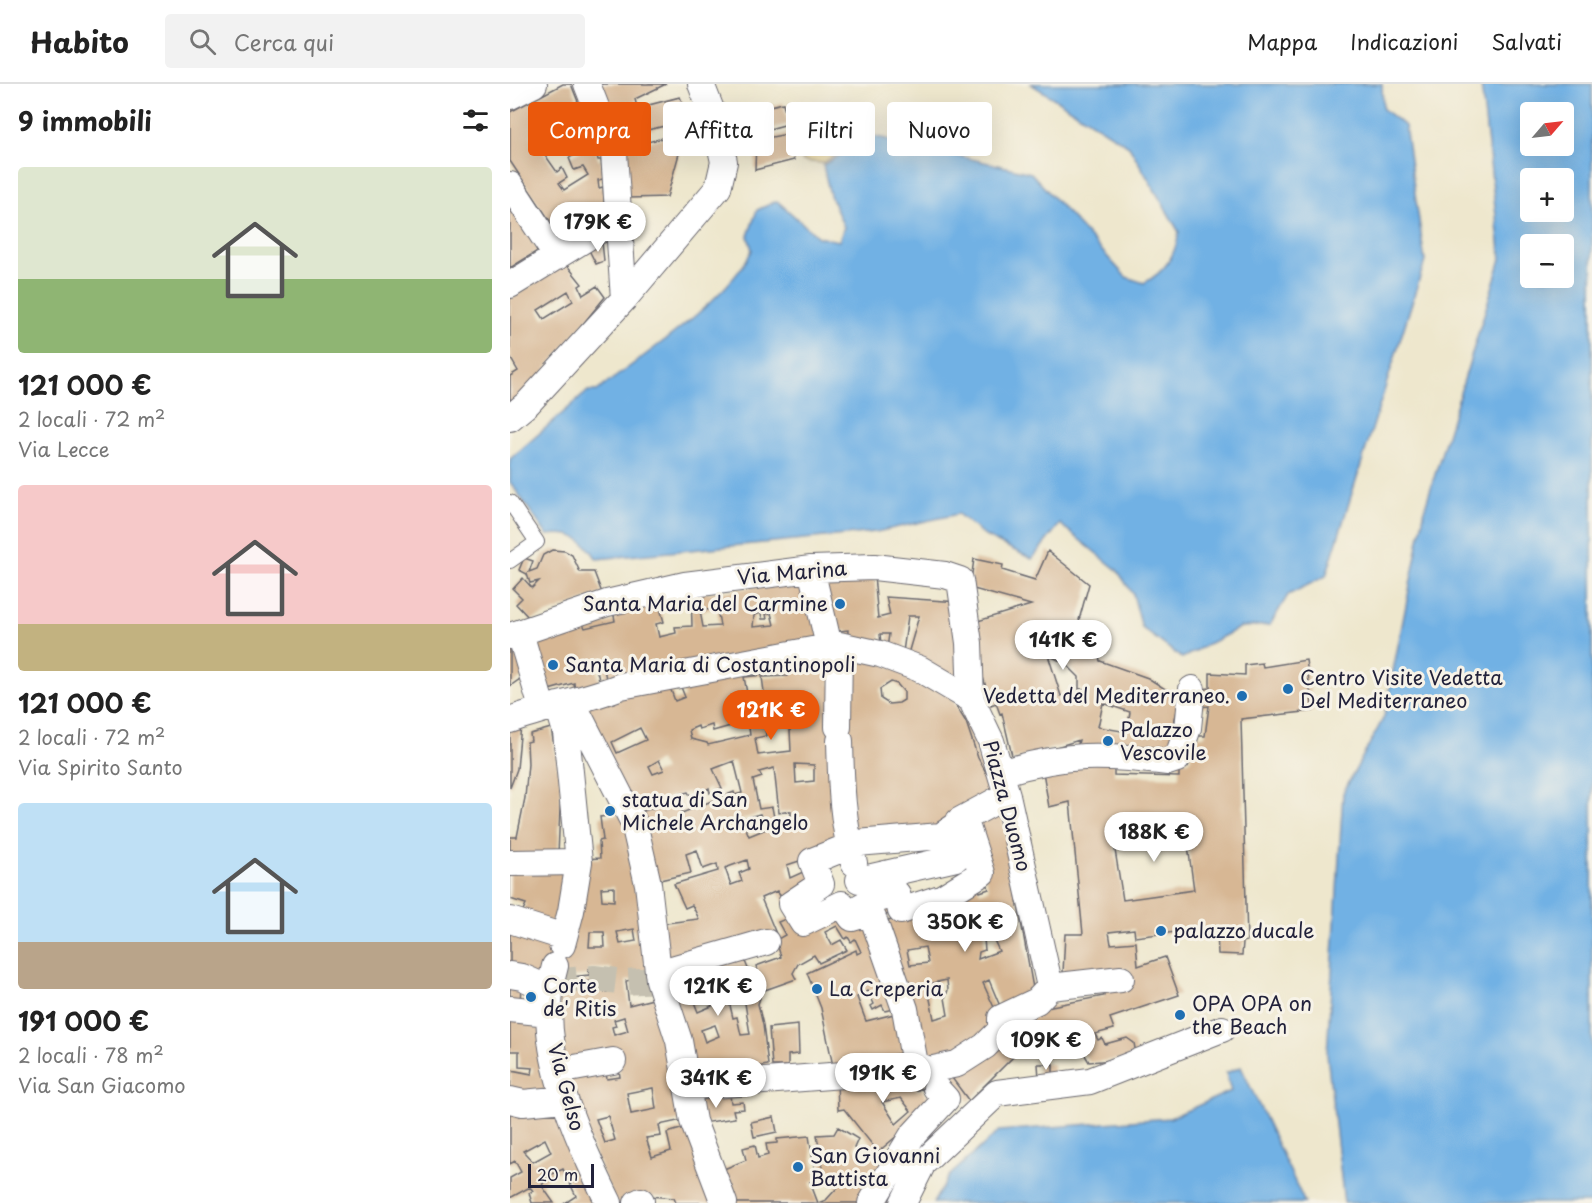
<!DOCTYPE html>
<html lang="it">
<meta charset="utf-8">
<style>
:root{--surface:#fff;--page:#f2f2f2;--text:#222;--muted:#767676;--line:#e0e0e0;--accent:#ea580c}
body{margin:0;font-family:"Playpen Sans",sans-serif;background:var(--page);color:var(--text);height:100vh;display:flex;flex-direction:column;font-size:22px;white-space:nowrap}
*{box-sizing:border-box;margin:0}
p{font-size:20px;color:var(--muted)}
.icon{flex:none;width:33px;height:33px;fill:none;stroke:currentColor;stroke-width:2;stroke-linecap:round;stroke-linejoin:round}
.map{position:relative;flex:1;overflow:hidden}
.drawer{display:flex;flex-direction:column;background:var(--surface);width:510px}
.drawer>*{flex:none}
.top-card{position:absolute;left:18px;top:18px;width:570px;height:54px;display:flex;gap:12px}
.needle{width:39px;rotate:62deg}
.controls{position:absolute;left:1010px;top:18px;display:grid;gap:12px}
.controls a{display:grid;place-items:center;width:54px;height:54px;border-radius:6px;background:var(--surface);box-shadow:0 6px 24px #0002;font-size:30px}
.scale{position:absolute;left:18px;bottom:15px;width:66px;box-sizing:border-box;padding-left:6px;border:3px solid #22223b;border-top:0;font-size:16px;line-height:21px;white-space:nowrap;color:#22223b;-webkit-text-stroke:4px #f7f3e8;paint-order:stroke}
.price{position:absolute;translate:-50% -51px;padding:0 14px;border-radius:21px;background:#fff;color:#222;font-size:20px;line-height:39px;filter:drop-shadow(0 2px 3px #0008)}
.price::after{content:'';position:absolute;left:50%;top:36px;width:18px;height:14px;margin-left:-9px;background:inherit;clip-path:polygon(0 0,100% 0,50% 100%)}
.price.current{background:var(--accent);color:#fff}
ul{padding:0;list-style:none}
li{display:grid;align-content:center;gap:12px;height:318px;padding:0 18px}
li span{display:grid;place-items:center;height:186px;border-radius:6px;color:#555}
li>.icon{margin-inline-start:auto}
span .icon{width:108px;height:108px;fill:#fffc;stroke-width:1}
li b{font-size:26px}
h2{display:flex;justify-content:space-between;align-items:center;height:72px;padding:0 18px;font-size:26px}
.tag{padding:0 21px;border-radius:6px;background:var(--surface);box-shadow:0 6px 24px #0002;font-size:21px;line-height:54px}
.tag.current{background:var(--accent);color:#fff}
header{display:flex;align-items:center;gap:36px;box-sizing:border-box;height:84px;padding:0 30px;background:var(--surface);border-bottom:2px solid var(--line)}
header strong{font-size:28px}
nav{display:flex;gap:33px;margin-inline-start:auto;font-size:21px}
.search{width:420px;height:54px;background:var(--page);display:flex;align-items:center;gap:15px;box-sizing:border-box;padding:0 21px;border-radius:6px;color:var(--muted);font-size:22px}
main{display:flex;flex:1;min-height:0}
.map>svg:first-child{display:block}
.sand{fill:#eeda9e;stroke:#887e6c;stroke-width:1.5}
.water{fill:#71b1e4;stroke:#4a6a90;stroke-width:1.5;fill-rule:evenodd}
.building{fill:#d7b794;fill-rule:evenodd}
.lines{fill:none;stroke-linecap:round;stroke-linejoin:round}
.street-tunnel{stroke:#c5c0b0;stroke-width:26;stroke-dasharray:26 13;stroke-linecap:butt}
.lane-casing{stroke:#69676e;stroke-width:16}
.street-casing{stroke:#69676e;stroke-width:28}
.lane{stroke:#fff;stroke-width:14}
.street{stroke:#fff;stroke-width:26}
.poi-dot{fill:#1f6fb2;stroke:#f7f3e8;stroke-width:2}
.labels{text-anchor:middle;stroke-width:6;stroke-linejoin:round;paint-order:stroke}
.street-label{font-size:20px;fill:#22223b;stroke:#f7f3e8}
.poi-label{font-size:20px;fill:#22223b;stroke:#f7f3e8;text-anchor:start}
</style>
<header>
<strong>Habito</strong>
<div class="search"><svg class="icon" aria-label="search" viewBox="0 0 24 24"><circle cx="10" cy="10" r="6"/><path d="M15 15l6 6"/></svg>Cerca qui</div>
<nav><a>Mappa</a><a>Indicazioni</a><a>Salvati</a></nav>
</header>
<main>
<section class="drawer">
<h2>9 immobili<svg class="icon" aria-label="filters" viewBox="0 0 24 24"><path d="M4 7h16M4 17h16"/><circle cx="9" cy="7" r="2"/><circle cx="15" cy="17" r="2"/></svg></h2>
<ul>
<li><span style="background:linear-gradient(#dfe7d0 60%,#8fb573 0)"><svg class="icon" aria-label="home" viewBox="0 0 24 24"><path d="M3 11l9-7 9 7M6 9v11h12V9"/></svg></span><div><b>121 000 €</b><p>2 locali · 72 m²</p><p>Via Lecce</p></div></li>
<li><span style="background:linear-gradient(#f6c9c9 75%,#c2b280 0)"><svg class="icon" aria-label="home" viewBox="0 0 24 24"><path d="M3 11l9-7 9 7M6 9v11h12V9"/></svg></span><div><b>121 000 €</b><p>2 locali · 72 m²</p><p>Via Spirito Santo</p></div></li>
<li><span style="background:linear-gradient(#bfe0f5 75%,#b9a48a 0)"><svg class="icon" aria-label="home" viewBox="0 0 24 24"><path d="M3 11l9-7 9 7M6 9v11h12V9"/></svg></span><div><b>191 000 €</b><p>2 locali · 78 m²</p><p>Via San Giacomo</p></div></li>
</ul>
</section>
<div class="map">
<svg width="1082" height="1119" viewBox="0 0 1082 1119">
<rect width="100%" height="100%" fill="#f7f3e8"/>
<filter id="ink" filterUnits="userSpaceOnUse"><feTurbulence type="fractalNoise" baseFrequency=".0167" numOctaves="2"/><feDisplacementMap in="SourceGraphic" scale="12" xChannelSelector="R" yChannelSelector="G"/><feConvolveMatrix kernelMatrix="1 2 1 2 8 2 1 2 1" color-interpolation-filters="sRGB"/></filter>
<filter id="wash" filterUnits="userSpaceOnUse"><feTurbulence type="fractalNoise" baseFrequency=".008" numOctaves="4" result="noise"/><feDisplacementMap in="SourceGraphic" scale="24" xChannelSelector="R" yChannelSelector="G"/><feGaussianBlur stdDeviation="1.35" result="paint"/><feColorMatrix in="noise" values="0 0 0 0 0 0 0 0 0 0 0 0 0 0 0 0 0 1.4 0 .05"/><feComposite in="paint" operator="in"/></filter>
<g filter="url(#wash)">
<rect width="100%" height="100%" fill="#eee7cd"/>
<path class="sand" d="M293,33l66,17 -46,29 -20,-2 -8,-38z"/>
<path class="water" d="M521,0h351l1,25 22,17 20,135 -99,315 -38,19 -18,30 -29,2 -59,31 -40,-30 -9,-34 -16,-24 -57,-46 -28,35 -47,-23 -27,-22 -82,18 -279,27c-15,-22 -24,-27 -50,-24l-37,-53v-23l78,-68h9c46,-36 131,-90 155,-141l-4,-14 9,-26 20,-9 41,36 21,4 5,-14 -14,-32 -7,-30 50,-29 158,37 95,104 18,6c22,-12 31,-27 35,-51l-50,-86z
M971,0h111v1119h-248l-17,-149 16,-261 41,-76 42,-213 75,-245zM1053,28v34h-33v-34zM1053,94v34h-33v-34zM1053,160v34h-33v-34z
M731,983l64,136h-372l16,-27 50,-45 171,-13 61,-27 -5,-18z"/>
<g id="blocks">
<path class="building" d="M53,0h8l15,38 -35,24 -7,-11 7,-4 -6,-11 -12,8 2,4 -4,3 26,37 5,-4 5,10 -8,5 5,7 24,-15 -5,-8 -9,3 -5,-12 12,-7 -5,-9 16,-8 6,26h3l2,19 -5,1 1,8 4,-1 2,25 -43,27 -52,-78v-49z
M89,0h67l-31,15 2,9 43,-11 10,23 -68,16 -7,-28 -5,1z
M273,19l5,21 -41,11 -5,-22z
M175,48l-18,65 -39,1 -3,-50z
M277,50l7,26 -39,10 1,-30z
M0,123l29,43 -29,18z
M92,158l2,19 -8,3 -7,-14z
M56,180l16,20 -3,2 4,9 14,-9 8,11 -82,100 -13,10v-31l8,-5 -8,-14v-58zM58,207l5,10 -29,18 -6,-9z
M42,466l13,1 7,4 8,17h14l8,21 -71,27 -15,-16 6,-6 -9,-9 10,-11 9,10 7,-7 -9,2 -3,-9 -8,-4 5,-12 9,3 -4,11 8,-3 6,-14z
M538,467l41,33 -10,36 15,11 4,-3 11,15 -11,9 2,9 48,17 17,11 16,6 -7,27 7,3 -8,31 -96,-8 2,-8 -66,20 -11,-47 -2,1 -4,-11 -5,2 -23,-81 63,-19 -61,-17 4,-29 29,6 -1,5 33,10zM538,571l17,8 14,14v12h4l-2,4 -20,3zM593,619l27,9 -3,20 -29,-5z
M297,492l17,64 -15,2v14l23,-2 -2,31h3l1,19 -3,24 13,-1 4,-97 -18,2 -9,-51 53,-5 4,42 12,-3 -4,-18 73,5 -2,25 6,16 -4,39 -20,-6 -21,-17 1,-3 -11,-2 11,-38h-11l-5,36 -16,-3 2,-15h-9l1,10 -5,-1 -3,17 48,18 23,16 4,-1 18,29 12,36 20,36 -44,22 2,7 -12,6 -90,9v-14l-6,-3 -1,-11h5l2,-15 -5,-1 -4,-53 -15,1v4h7l-1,57 6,44 -55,18 3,13 24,-11 6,16 -34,22 -9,-14 -16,7 16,38 -112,30 -6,-42 40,-5 -7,-14 -7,3 -11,-24 44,-13 -1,-7 -14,5 -6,-19 -11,4 5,19 -40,9 -14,-69 42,-13 3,13 52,-21 1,3 7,-2 -8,-32 -21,8 9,19 -12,5 -1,-5 -17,11 -4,-7 -56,14 -52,-100 45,-16 43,-8 7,19 10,-4 -6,-15 84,-19v12l-19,2 5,27 -3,1 1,6 15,-3 4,28 -11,2 3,17 33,-4 -2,-42 18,-1 3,-14 -38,2 1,10h-7l-4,-29 26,-1v-17l4,-1 -3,-12 -182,38 -5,-26 -8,1 7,29 -26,6 -1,-11 -29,8 -14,-52 52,-15 2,4 30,-7 -2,-11 45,-9 6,21 -8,2 3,13 17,-4 -1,-6 17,-1 -1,-32 40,-3zM207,524l3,18 -17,1 -3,-16zM251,529l1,6h5l-1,-5 5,-1 3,12 -21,2 1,-12zM381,598l6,2 7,8v8l-5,3 -10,1 -8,-5 -1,-10zM238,637l2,14 -42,10 -1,-2 -16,-4 -2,-9 9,-4 1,3 13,-4 1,6zM130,644l6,12 -29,13 -5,-11zM149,676l5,10 -11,4 -4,-8zM285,680l19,1v16l-18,2zM264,684l5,45 12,-2v17h-15l-4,-21 -13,2 -6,-29 9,-3 -3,-5zM250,730l6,15 -17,7 -7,-17zM237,776l2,9 -10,4 3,8 -11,4 -6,-17z
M0,561l17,29 -17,12z
M796,576l7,51 -72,8 6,222 -4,1 -1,13 -24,-1 -1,-27 -82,10 -1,-8 -25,3 2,12 25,-2 2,24 27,-9 14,38 -69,23 4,11 -19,5 3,6 4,-2 3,6 22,-6 7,5 2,11 -10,5 -37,3 -13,-22 -1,-7 -44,-5 -14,6 6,13 -54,54 -17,-23 60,-47 -4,-8 23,-13 73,-14 -1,-7 28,-5 -2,-15 -66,4 2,-39h18l-13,-132 -21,5 -7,-41 72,-4v13l65,2v-16h11l4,-25h11l4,-30 -10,1 -2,-17 13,-2v-15l35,2v-10l17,-2 1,4zM674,732l10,74 -71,10 -12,-75z
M11,641l-4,44 -7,19v-60z
M41,644l10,58 -3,69 -48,1v-19h7l8,-39 3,-34 -1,-22 4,-1 -1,-7z
M490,722l33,182 -3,1 2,9 -30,13 -13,-31 -6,3 14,31 -2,11 -12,15 -55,23 -48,-141 33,-5 2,12 7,-2 1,6 44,-3 -3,-13 -13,4 1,5 -21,1 -4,-15 49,-29 4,9 9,-3 -21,-68zM496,833l2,11 -11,3 3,6 -6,3 5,11 -21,8 1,-7 6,-2 -2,-21 -8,1v-5zM415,863l3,16 -18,2 -3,-15zM437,896l1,10 -3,8 3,17 -14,4 -7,-35z
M113,730l6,15 20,147 -23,5 3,24 32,-8 26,122 -28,6 2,11 -15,2 6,19 19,-6 -4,-18 24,-7 28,77h-43l-2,-5 -25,-2 -20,7h-14l-51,-126 41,-8 2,10 13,-2 -3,-24 -57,8 -5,-72 19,1 5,-8 16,-1 -1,11h13v-9l7,-1 -3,-14 -23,1 1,6 -47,5 -32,-12v-43l45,16 29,-82 16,-1 -1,-17 4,-1 -3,-23zM104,803v14l-12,-1 -1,-12zM124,845l2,12 -16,3 -3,-12zM80,848h14l1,15h-16zM114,933l4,14 -14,4 -2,-8 4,-1 -2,-6zM143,1004l3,21 -25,5 -4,-21zM98,1032l7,24 -10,3 -9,-24z
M0,786l63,1 -13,59 -41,-11 7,-15 -16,-5z
M384,813l3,15 -31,8 34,88 -15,3 -3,-6 -9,5 -2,-4 3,-2 -6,-13 -11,6 9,24 36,-9 8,47 -76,12 -13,-63 -14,-35 49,-23 1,4 4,-2 -6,-13 -4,3 -3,-5 -3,2 -8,-13 -12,6 7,13 9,-5 6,10 -28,13 -5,-8 -16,9 -5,9 3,6 -31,11 -9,-24 25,-9 -5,-17 9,-5 -7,-13 19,-8z
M232,870l18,44 -2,6 5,21 5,40 -74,12 -32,-100zM200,906l4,11 -4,1 2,4 -14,6 -6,-15zM223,911l2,5 9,-3 6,37 -9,1 -4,-18 -4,1 -5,-21zM205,941l4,11 -14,6 -4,-12z
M0,899h11l-1,23 -10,-1z
M0,930l33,4 11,78h-44l1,-26 21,4 1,-6 -14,-1v-16h-9z
M288,941l1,29 -11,1v11h-16l-3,-38z
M528,980h15v14h-14z
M403,985l4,22 4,-3 12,17 -55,47 -34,-43 -6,1 -1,-30zM391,1014l10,13 -15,13 -14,-22z
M220,1011l1,8 12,-1 1,7 -11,1 2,8 -38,6 -3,-23z
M0,1021l10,2v9l14,-6 26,-3 43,96h-38l11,-7 -13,-27 -17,8 -4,9 12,17h-22l-3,-10 4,-2 -3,-4 -20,11v-20l11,-6 -6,-11 -5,3zM35,1055l6,13 -18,10 -10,-11z
M264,1033l3,15 -23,5 -3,-15z
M328,1043l20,12 -4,9 33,17 -7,14 -8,-3 -11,20 1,7h-132l-11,-32 27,-11 -3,-12 12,-3 3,13 10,-3 -2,-11 11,-1v-4l32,-3 7,44 -6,2 8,21 8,-3 12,-13 -14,-8 -7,-44 17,-1z"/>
</g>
</g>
<g filter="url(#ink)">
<use href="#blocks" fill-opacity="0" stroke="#69676e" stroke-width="1.5"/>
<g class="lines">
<path class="street-tunnel" d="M41,898l43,-4 32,4 33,-2"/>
<defs>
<path id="lane" d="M0,418l27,40 -27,19"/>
<path id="street" d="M77,0l27,69 10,146
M0,12l24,-12
M174,42l31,-6
M0,101l47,72
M0,201l109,-67
M0,334l18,-15 96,-104 94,-111 6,-26 -9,-42 -14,-36
M301,485l18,77
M10,549l22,75
M0,552l97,-33 78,-18 126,-16 63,-2 71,8 15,5 9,63 2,56 20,42 16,54 43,192
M62,618l62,121 14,61 11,96 20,61 14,80 31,82
M48,621l8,27 13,130 -8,49 -9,34
M0,636c36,-14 75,-19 111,-34l218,-41 41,9 40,15 51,30
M328,643l1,-82
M330,657c1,43 2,81 14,122
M491,689c64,-20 101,-19 167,-11l9,-3 11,-31 4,-39
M456,740l16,49 -39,24 -42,14 -4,-17 -26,7 -11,6 2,8 -10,3 -10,-14 -39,19 -12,-19 30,-20 -9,-23 45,-18 84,-7 15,-10z
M0,779l69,-1
M349,796l97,-22 3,-37 48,-26
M363,834l32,91 10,55
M0,836l54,17
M45,882c-22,77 21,169 54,237
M148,889l108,-31
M0,891l12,2 27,12
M0,925l39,4
M48,987l55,-10
M177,1003l182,-14 46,-9 14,6 28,-6 28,-18 16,-16v-12l36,-17 13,-14 71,-8
M0,1016l13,3 42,-4
M127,1119l4,-2
M361,1119l41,-67 34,-37 -10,-11
M393,1119l20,-40 74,-70 93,-12 132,-52"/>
</defs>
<use href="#lane" class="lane-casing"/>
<use href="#street" class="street-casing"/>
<use href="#lane" class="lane"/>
<use href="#street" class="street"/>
</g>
</g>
<g class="poi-dot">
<circle cx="330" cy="520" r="6"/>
<circle cx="43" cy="581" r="6"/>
<circle cx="778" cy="605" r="6"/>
<circle cx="732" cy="612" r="6"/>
<circle cx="598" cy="657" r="6"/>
<circle cx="100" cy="727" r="6"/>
<circle cx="651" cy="847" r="6"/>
<circle cx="307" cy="905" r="6"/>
<circle cx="21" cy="913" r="6"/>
<circle cx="670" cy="931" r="6"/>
<circle cx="288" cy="1083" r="6"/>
</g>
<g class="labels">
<g class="street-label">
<text transform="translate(282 489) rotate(-5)" y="7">Via Marina</text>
<text transform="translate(497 722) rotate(75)" y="7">Piazza Duomo</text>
<text transform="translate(56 1003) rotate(75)" y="7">Via Gelso</text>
</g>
<g class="poi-label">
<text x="318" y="527" text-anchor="end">Santa Maria del Carmine</text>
<text x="55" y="588">Santa Maria di Costantinopoli</text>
<text x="790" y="601">Centro Visite Vedetta<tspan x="790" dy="23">Del Mediterraneo</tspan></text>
<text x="720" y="619" text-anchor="end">Vedetta del Mediterraneo.</text>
<text x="610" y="653">Palazzo<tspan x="610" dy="23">Vescovile</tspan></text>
<text x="112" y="723">statua di San<tspan x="112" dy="23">Michele Archangelo</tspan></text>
<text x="663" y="854">palazzo ducale</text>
<text x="33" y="909">Corte<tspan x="33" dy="23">de' Ritis</tspan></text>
<text x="319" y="912">La Creperia</text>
<text x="682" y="927">OPA OPA on<tspan x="682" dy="23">the Beach</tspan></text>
<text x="300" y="1079">San Giovanni<tspan x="300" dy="23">Battista</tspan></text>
</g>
</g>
</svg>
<div class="controls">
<a><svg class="needle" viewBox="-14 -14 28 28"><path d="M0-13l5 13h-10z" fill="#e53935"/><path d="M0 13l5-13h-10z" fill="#767676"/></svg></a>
<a>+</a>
<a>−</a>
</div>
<div class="scale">20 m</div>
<b class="price" style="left:88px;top:169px">179K €</b>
<b class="price" style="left:553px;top:587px">141K €</b>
<b class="price current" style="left:261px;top:657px">121K €</b>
<b class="price" style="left:644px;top:779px">188K €</b>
<b class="price" style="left:455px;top:869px">350K €</b>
<b class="price" style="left:208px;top:933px">121K €</b>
<b class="price" style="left:536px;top:987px">109K €</b>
<b class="price" style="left:373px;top:1020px">191K €</b>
<b class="price" style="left:206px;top:1025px">341K €</b>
<div class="top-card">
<a class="tag current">Compra</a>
<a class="tag">Affitta</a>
<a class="tag">Filtri</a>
<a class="tag">Nuovo</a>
</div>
</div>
</main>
